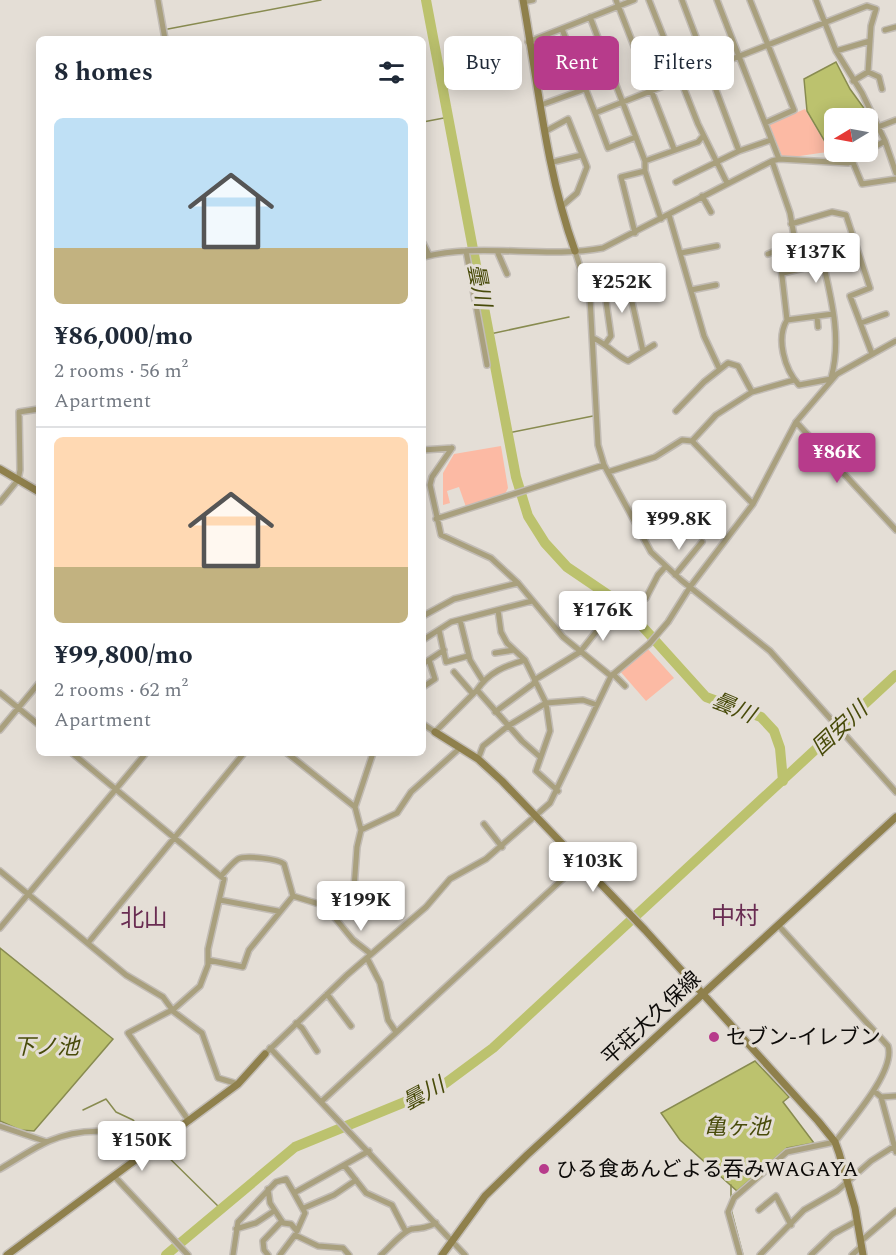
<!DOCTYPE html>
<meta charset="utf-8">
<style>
:root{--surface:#fff;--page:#f2f2f3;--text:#1f2937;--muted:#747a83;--line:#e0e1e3;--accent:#b73b8b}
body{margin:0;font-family:Spectral,"Noto Sans JP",serif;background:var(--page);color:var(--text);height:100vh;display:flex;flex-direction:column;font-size:22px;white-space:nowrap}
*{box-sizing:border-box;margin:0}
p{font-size:20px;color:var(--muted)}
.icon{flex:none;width:33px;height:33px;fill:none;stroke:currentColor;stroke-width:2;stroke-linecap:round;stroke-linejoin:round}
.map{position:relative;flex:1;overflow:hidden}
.panel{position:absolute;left:36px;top:36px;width:390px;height:720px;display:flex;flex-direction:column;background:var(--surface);border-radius:9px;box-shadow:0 3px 15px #0003}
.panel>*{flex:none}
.top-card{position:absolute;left:444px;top:36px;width:362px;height:54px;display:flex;gap:12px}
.needle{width:39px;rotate:260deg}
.buttons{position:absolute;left:824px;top:108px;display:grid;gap:12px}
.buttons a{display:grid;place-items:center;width:54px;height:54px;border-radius:9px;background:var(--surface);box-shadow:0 3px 15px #0003;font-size:30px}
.price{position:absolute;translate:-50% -51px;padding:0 14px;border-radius:6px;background:#fff;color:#222;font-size:20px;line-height:39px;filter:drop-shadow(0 2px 3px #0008)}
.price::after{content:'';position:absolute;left:50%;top:36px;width:18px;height:14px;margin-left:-9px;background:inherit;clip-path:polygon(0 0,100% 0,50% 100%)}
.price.active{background:var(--accent);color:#fff}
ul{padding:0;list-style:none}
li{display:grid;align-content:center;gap:12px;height:318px;padding:0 18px}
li+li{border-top:2px solid var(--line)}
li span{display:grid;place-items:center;height:186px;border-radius:9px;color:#555}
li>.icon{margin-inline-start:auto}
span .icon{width:108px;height:108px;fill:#fffc;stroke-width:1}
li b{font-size:26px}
h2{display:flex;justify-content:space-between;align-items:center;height:72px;padding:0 18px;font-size:26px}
.tag{padding:0 21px;border-radius:9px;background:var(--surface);box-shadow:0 3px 15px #0003;font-size:21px;line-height:54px}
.tag.active{background:var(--accent);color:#fff}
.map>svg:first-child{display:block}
.green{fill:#fcbaa4}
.water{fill:#bcc26e;stroke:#888b50;stroke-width:1.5}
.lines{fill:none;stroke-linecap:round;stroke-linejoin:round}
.stream{stroke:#888b50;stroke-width:1.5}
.river{stroke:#bcc26e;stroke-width:10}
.street-casing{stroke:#c2bcb5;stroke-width:8}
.secondary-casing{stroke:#c2bcb5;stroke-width:10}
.street{stroke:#a9a07e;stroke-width:5}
.secondary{stroke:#8f804c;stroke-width:7}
.poi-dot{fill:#b73b8b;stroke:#e4ded6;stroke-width:2}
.labels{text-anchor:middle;stroke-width:6;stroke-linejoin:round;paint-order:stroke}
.street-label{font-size:21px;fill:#0d0b09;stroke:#e4ded6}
.poi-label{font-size:21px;fill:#0d0b09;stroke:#e4ded6;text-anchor:start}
.water-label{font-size:22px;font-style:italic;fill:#484b0a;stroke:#e4ded6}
.quarter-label{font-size:24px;fill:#692c52;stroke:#e4ded6}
</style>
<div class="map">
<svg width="896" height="1255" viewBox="0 0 896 1255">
<rect width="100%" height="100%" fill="#e4ded6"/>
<path class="green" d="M666,52l11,25 -24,10 -10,-26z
M805,109l25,43c-16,1 -32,6 -48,4l-13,-32z
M501,446l7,42 -3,6 -39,13 -7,-20 -12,4 3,12 -7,2v-32l11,-19z
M647,648l27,30 -28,23 -27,-31z"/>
<path class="water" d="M836,62l14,27 24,33 -7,10v-14h-33v34l13,1 -16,-1 -24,-41 -3,-32z
M0,948l113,91 -79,92 -14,-1 -20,-9z
M755,1061l34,36 -6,5 31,41 -27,5 -50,43 -57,-51 -19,-27z"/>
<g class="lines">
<path class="stream" d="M168,29l153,-29
M423,122l26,-5
M490,334l79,-17
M508,433l85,-17
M83,1110l23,-11 10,13 17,8 21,23
M157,1146l64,63
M731,1185v13
M731,1209l12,46"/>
<path class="river" d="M426,0l90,477 12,39 17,27 22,24 56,38 83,92 55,20 13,14 6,17 3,33
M166,1255l129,-108 144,-59 54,-40 403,-373"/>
<defs>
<path id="street" d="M158,0l7,39
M616,0l58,149
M649,0l49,124 29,59
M682,0l57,151
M717,0l62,159
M750,0l44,110 -29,13
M816,0l20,51 26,42 23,48 11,32
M523,2l10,-2
M590,17l55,144v10l16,48
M562,29l33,84 272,-107 9,3 -5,17 -3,46 -15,9
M885,30l11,-3
M528,42l106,-42
M836,51l34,-10
M868,72l11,5 3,12
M535,75l39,-14
M541,105l44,-16
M595,113l13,35 28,-11
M878,127l18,-7
M546,131l22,-12 19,48 -10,26 -16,14
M867,151l18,-10
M852,160l10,24 34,-5
M645,161l53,-19 5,-6
M772,161l18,52 6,34 22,-7c9,44 26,93 13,138
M553,162l29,-7
M676,182l63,-31 32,-11
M702,196l9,16
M669,215l35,121 15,32
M791,224l41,-12 14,3 24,73 -20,8 22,58
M635,233l-14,-56 24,-6
M423,243l6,12
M779,250l8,70c-11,18 -3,49 12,65l32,-6
M466,251l21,114
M497,251l10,23
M575,251l15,47 8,147 6,20 47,87 30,28 89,71 126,141
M681,253l36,-7
M768,254l20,-8 8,1
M423,257c59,-15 121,2 180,-9l169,-87 7,-2 69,4 18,-11
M625,271l18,80
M783,273l21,-5
M691,290l25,-5
M605,294l6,42 -5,7
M590,298l39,-9
M817,317l1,10
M787,320l46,-6
M861,323l25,-9
M593,338c14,6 21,16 35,23l26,-16
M676,411l28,-29 24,-19 10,3 14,26
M796,422l100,108
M692,441l61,63
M452,448l-20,29 -2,8 11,50 50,23 27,25 45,54 48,39
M423,450l29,-2
M608,472l47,-15 27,-17 10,1 24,-26 36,-23 42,-12
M0,502l18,-22 2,-10 -1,-58 20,-3
M436,519l168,-54
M675,575l27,-33
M646,598l12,-23 8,-9
M498,610l3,22 6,11 18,17 21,43 4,28 -14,40 22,20
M423,616l31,-17 64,-16
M460,620l10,40 13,21
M439,630l7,32 22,-6
M423,640l28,-18 81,-21
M495,653l19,-3
M423,664l21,-14
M454,672l19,22
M613,674l12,12
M423,687l12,-8 -6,-19
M477,690c12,-18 28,-24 48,-30
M0,693l39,32
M495,712l38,-28 3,-5 44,-27 27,-34
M423,724l12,8 42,-42 45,51 17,15
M0,730l39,-47
M72,753l152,126 -16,70v16l-8,21 -26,23 -46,24 61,88
M287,753l68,54
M478,759l5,-13 25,-20 38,-23 37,-3 14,5
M484,824l18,23
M361,830l36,-17 14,-21 49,-44
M0,871l126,104 37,22 11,15 28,21 16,45 20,6
M221,876c5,-5 11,-13 17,-17 8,-4 41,0 46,5l9,32
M293,896l26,8 16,14
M220,900l58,11
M0,928l146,-175
M88,943l156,-190
M371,954l-18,-14 -18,-22 18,-16 4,-55 4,-17 -6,-23 18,-54
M367,958l13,25 8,37 8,12
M208,960l35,7 6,-17 44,-54
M327,994l24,32
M296,1023l6,5 15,23
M270,1048l195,207
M265,1054l82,-79 79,-68 24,-28 36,-20 64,-56 61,-127 38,-32 19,-22 22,-35 63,-83 43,-82 41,-48 59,-33
M874,1091l7,6 15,55
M881,1097l15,-1
M321,1102l260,-240
M0,1126l47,16
M344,1165l22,28 26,12 14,27
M0,1169c16,-9 33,-21 49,-28 32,-14 75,-14 104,6
M115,1177l73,78
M268,1189l2,14 13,20 8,1 6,7
M294,1193l11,20 -8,18
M304,1208l30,-13 22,-15
M759,1210l17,-14 15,29
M236,1229l20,-6 18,-12
M861,1241l35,-30
M233,1255l5,-33 38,-40 10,-3 8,14 75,-42
M268,1255l-4,-5 -1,-9 19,-20
M280,1255l15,-20 23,11 25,2 6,7
M381,1255c8,-7 22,-24 31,-26 10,-1 14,-1 24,-6
M740,1255l-12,-43 6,-14 53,-46 48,-10c15,-20 61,-71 53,-96l-110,-121
M760,1255l44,-45 33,-19 34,-30 25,-16
M811,1255l22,-21 24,-13
M852,1255l10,-9"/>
<path id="secondary" d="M523,0c15,83 23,171 52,251
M0,469l39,23
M435,732l43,27 24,22 143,149 173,191 17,21 4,11 16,55 8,47
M7,1255l231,-171 27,-30
M442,1255l43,-59 42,-41 369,-338"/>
</defs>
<use href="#street" class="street-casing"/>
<use href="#secondary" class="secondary-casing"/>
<use href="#street" class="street"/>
<use href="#secondary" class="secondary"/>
</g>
<g class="poi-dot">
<circle cx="714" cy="1037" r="6"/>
<circle cx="544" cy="1169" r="6"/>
</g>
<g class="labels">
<g class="street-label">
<text transform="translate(651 1018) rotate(-43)" y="7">平荘大久保線</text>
</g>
<g class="poi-label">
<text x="726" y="1044">セブン-イレブン</text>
<text x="556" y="1176">ひる食あんどよる吞みWAGAYA</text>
</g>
<g class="water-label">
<text transform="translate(480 285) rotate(79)" y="8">曇川</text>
<text transform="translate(734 707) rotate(23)" y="8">曇川</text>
<text transform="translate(839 728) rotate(-43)" y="8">国安川</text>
<text x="46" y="1054">下ノ池</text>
<text transform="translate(423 1093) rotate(-28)" y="8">曇川</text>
<text x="737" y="1134">亀ヶ池</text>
</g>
<g class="quarter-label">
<text x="735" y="924">中村</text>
<text x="144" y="926">北山</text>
</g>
</g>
</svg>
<div class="buttons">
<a><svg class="needle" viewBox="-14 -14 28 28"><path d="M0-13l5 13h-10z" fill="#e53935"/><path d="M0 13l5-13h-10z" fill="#747a83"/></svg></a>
</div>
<b class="price" style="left:816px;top:284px">¥137K</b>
<b class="price" style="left:622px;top:314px">¥252K</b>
<b class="price active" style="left:837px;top:484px">¥86K</b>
<b class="price" style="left:679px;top:551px">¥99.8K</b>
<b class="price" style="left:603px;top:642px">¥176K</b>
<b class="price" style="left:593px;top:893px">¥103K</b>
<b class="price" style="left:361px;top:932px">¥199K</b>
<b class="price" style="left:142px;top:1172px">¥150K</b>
<div class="top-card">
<a class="tag">Buy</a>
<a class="tag active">Rent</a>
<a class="tag">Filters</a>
</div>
<section class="panel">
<h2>8 homes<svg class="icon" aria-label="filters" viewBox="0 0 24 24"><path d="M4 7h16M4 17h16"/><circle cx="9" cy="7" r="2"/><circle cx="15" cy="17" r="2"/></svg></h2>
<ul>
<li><span style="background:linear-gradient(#bfe0f5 70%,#c2b280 0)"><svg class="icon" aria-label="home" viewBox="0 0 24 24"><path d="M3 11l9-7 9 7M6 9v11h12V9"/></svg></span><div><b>¥86,000/mo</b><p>2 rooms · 56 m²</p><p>Apartment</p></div></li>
<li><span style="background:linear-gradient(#ffd9b3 70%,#c2b280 0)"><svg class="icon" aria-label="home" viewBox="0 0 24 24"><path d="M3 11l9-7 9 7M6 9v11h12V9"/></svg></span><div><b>¥99,800/mo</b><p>2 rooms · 62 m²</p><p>Apartment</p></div></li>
</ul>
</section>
</div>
